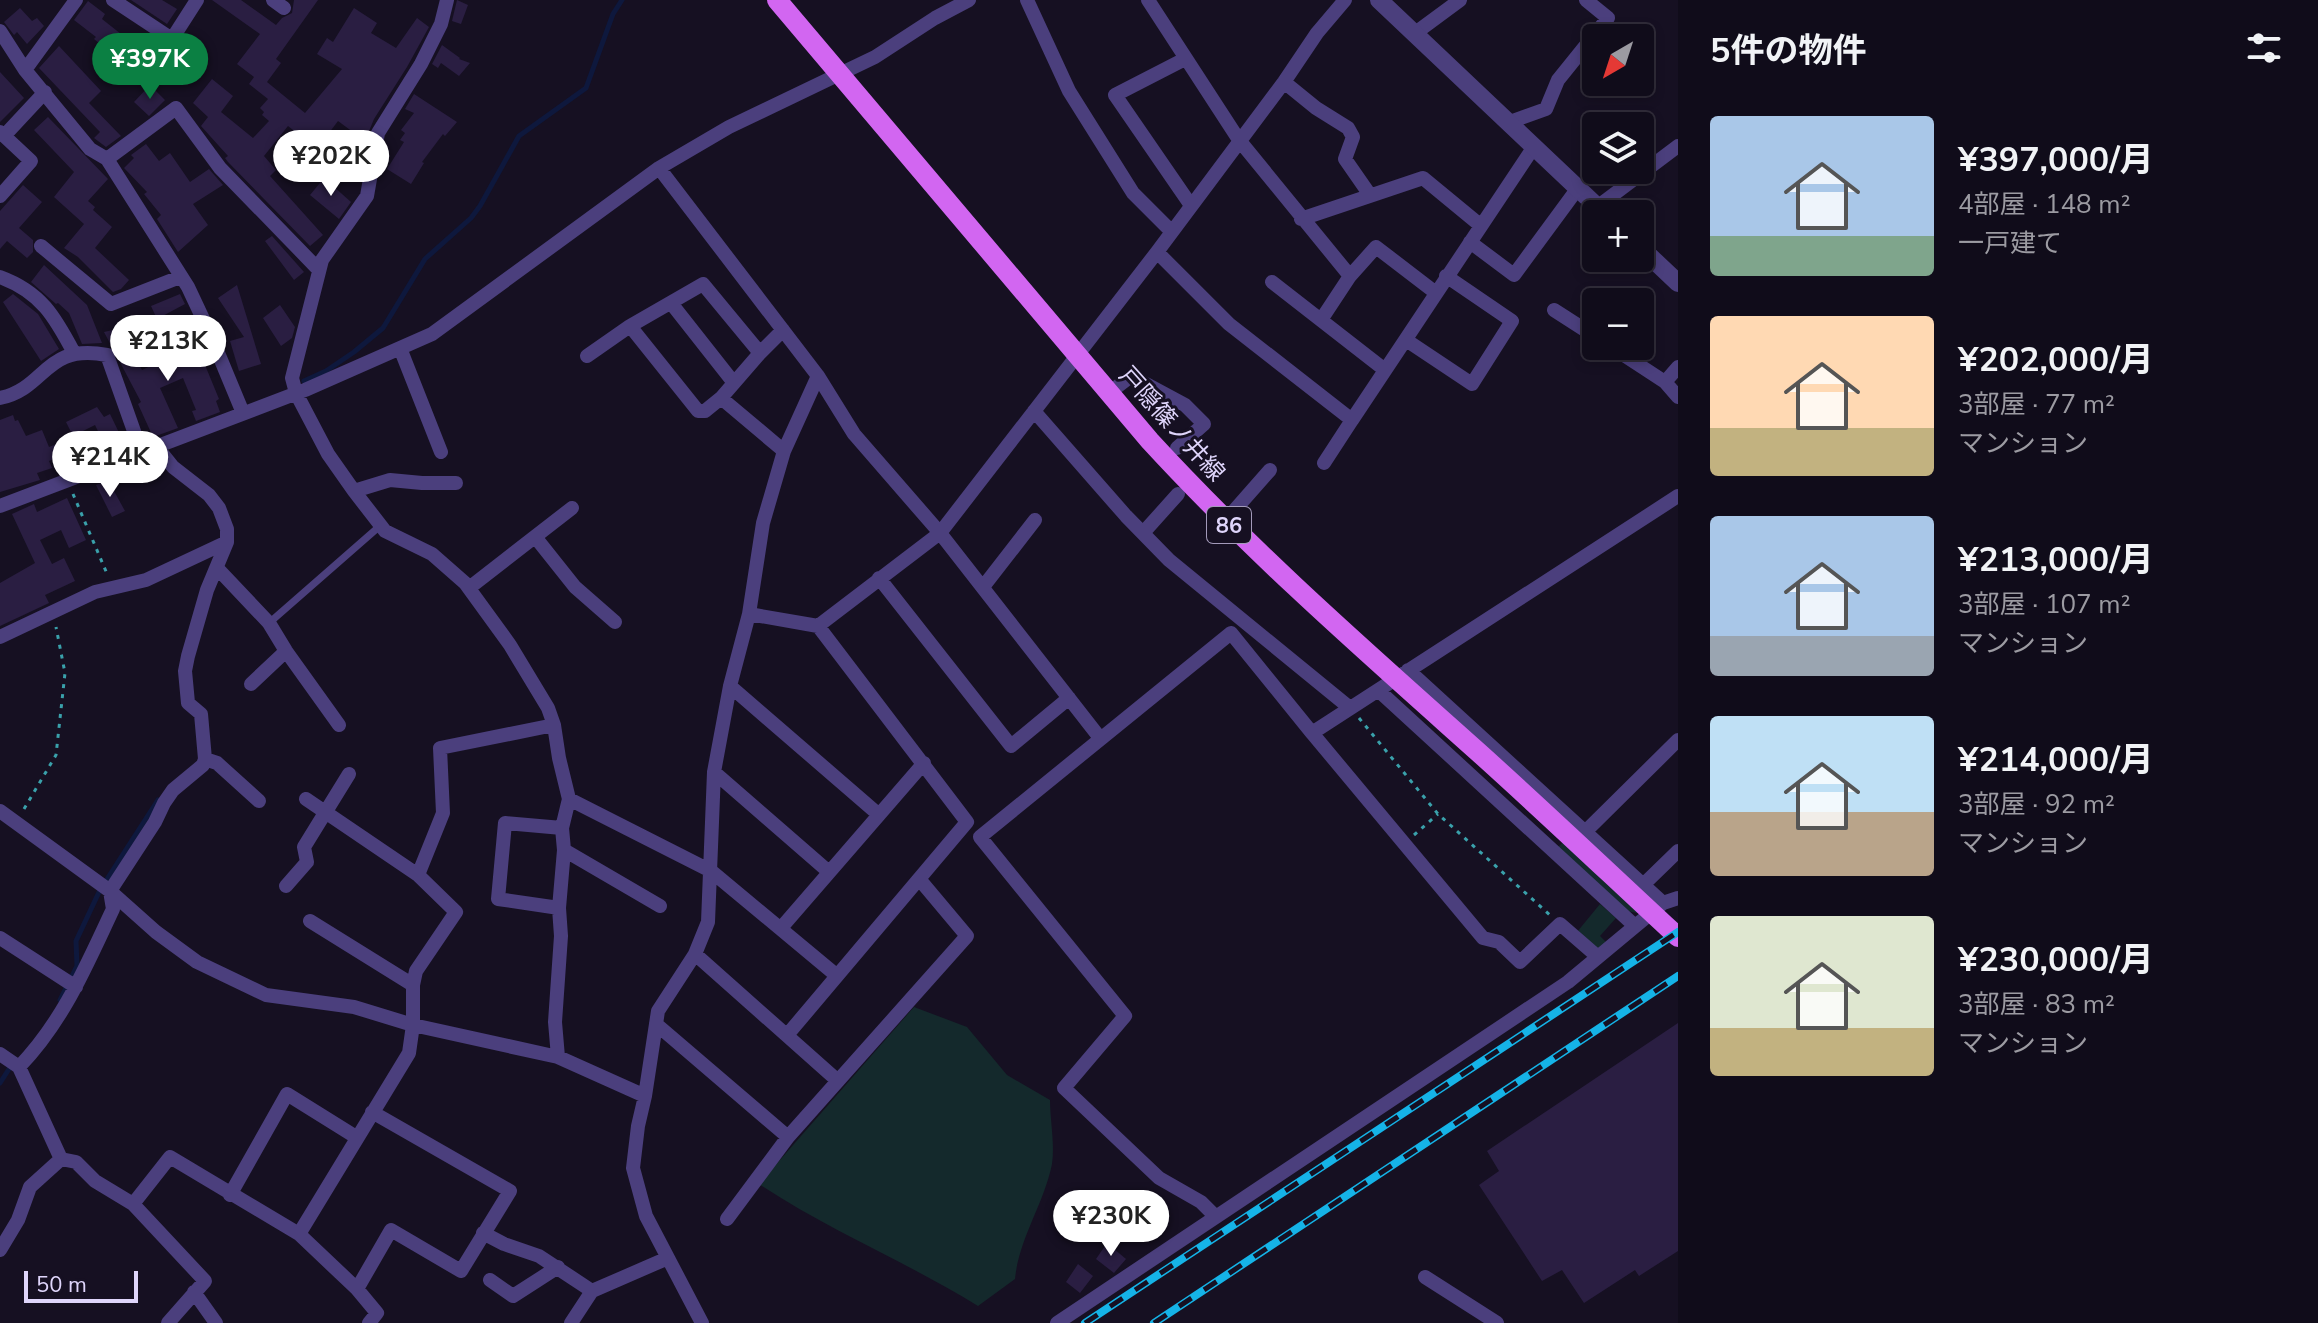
<!DOCTYPE html>
<html lang="ja">
<meta charset="utf-8">
<style>
:root{--surface:#100c1a;--page:#191523;--text:#f1f3f6;--muted:#9c9ba2;--line:#302c39;--accent:#0b8043}
body{margin:0;font-family:"Nunito Sans","Noto Sans JP",sans-serif;background:var(--page);color:var(--text);height:100vh;display:flex;flex-direction:column;font-size:30px;white-space:nowrap}
*{box-sizing:border-box;margin:0}
p{font-size:26px;color:var(--muted)}
.icon{flex:none;width:44px;height:44px;fill:none;stroke:currentColor;stroke-width:2;stroke-linecap:round;stroke-linejoin:round}
.map{position:relative;flex:1;overflow:hidden}
.details{display:flex;flex-direction:column;background:var(--surface);width:640px}
.details>*{flex:none}
.needle{width:52px;rotate:219deg}
.controls{position:absolute;left:1582px;top:24px;display:grid;gap:16px}
.controls a{display:grid;place-items:center;width:72px;height:72px;border-radius:8px;background:var(--surface);box-shadow:0 4px 12px #0003,0 0 0 2px var(--line);font-size:40px}
.scale{position:absolute;left:24px;bottom:20px;width:114px;box-sizing:border-box;padding-left:8px;border:4px solid #dfd5fb;border-top:0;font-size:22px;line-height:28px;white-space:nowrap;color:#dfd5fb;-webkit-text-stroke:6px #161022;paint-order:stroke}
.price{position:absolute;translate:-50% -68px;padding:0 18px;border-radius:28px;background:#fff;color:#222;font-size:26px;line-height:52px;filter:drop-shadow(0 2px 4px #0008)}
.price::after{content:'';position:absolute;left:50%;top:48px;width:24px;height:18px;margin-left:-12px;background:inherit;clip-path:polygon(0 0,100% 0,50% 100%)}
.price.active{background:var(--accent);color:#fff}
ul{padding:0;list-style:none}
li{display:flex;align-items:center;gap:24px;height:200px;padding:0 32px}
li span{display:grid;place-items:center;flex:none;width:224px;height:160px;border-radius:8px;color:#555}
li>.icon{margin-inline-start:auto}
span .icon{width:96px;height:96px;fill:#fffc;stroke-width:1}
li b{font-size:34px}
h2{display:flex;justify-content:space-between;align-items:center;height:96px;padding:0 32px;font-size:34px}
main{display:flex;flex:1;min-height:0}
.map>svg:first-child{display:block}
.green{fill:#14292c}
.lines{fill:none;stroke-linecap:round;stroke-linejoin:round}
.stream{stroke:#0e183d;stroke-width:5}
.building{fill:#2a1e42}
.path{stroke:#3aa1ab;stroke-width:3;stroke-dasharray:4 6;stroke-linecap:butt}
.service{stroke:#4b3f7d;stroke-width:7}
.minor{stroke:#4b3f7d;stroke-width:14}
.tertiary{stroke:#4b3f7d;stroke-width:18}
.primary{stroke:#d266f1;stroke-width:20}
.rail-casing{stroke:#15b3e7;stroke-width:8}
.rail{stroke:#161022;stroke-width:5;stroke-dasharray:15;stroke-linecap:butt}
.labels{text-anchor:middle;stroke-width:6;stroke-linejoin:round;paint-order:stroke}
.shield{fill:#161022;stroke:#a39aba;stroke-width:2}
.shield-label{font-size:22px;font-weight:bold;fill:#dfd5fb}
.street-label{font-size:24px;fill:#dfd5fb;stroke:#161022}
</style>
<main>
<div class="map">
<svg width="1678" height="1323" viewBox="0 0 1678 1323">
<rect width="100%" height="100%" fill="#161022"/>
<path class="green" d="M1576,830l71,75 -10,8 -10,-2 -69,-64z
M1600,904l16,14 -16,18 7,7 -4,5 -8,1 -18,-17z
M914,1007l53,20 40,48 43,25c0,20 5,44 2,64 -8,40 -33,74 -37,115l-37,27c-71,-44 -150,-76 -219,-122z"/>
<g class="lines">
<path class="stream" d="M304,381l22,-10 28,-19 29,-24 42,-69 46,-41 9,-12 39,-70 67,-48 27,-74 9,-14
M60,1000l17,-34 -1,-25 24,-51 58,-90
M0,1083l9,-14"/>
</g>
<path class="building" d="M131,0h31l15,9 -10,15z
M212,0h29l35,25 6,-7 10,-5 2,-13h24l-42,59 5,4 -14,19 38,31 37,-44 -25,-15 10,-16 6,4 21,-34 23,15 -6,10 25,15 21,-30 12,9 -22,40 -33,52 -9,22 -27,-20 -21,28 -29,-23 -24,30 12,14 -6,6 53,59 -13,11 -82,-84 -3,-4 3,-2 -27,-30 7,-9 -15,-14 19,-24 21,17 -12,16 32,26 16,-17 -7,-6 2,-3 -4,-4 8,-9 -19,-15 5,-7 -17,-13 23,-30z
M457,0l11,5 -7,19 -9,-3z
M88,1l17,13 -3,5 62,49 -11,14 -41,-32 -2,2 -16,-13 2,-2 -22,-17z
M20,8l12,13 5,-3 7,8 -17,18 -10,-12 -3,3 -10,-13z
M442,45l18,13 -1,1 11,4 -11,13 -18,-13 -3,5 -6,-4z
M59,46l42,45 -12,12 32,33 -15,11 -12,-9 6,-6 -61,-64z
M0,72l24,26 -24,24z
M150,85l15,15 -16,16 -15,-14z
M414,94l43,28 -12,14 -2,-2 -21,28 2,1 -13,21 -24,-15 17,-27 -4,-2 5,-7 -4,-3 13,-17 -9,-4z
M48,117l60,62 -20,22 7,6 -2,3 19,17 -17,21 34,32 -8,9 -8,3 -35,-35 -14,-9 20,-24 -30,-27 20,-25 -40,-42z
M146,144l13,17 11,-8 20,29 19,-13 14,16 -30,19 15,21 -30,27 -21,-33 4,-4 -17,-21 3,-2 -23,-24 10,-10 -3,-3z
M324,178l27,24 -12,17 -29,-24z
M23,185l19,17 -23,26 14,12v12l-6,6 -20,-17 -7,8v-38z
M272,236l32,36 -10,8 -29,-39z
M44,265l43,40 15,38 -20,1 -13,-31 -11,-10 -2,1 -25,-22z
M237,285l24,79 -22,7 -9,-30 14,-4 -26,-39z
M13,294l25,20 21,35 -18,12 -38,-59z
M180,294l5,10 -28,15 -6,-13z
M280,305l15,22 -3,11 -11,8 -18,-28z
M117,329l12,26 4,-2 9,17 19,-9 4,10 21,-9 -8,-19 21,-9 5,11 -6,3 21,51 -3,2 4,11 -24,9 -4,-10 4,-1 -13,-32 -23,10 18,40 -25,9 -15,-33 3,-2 -37,-70z
M97,407l7,10 6,-3 16,33 -17,7 -14,-29 -22,11 -7,-14z
M13,415l2,6 3,-1 8,16 16,-6 7,17 20,-8 5,13 -25,9 3,7 -15,5 3,7 -40,12v-72z
M108,480l17,31 -13,6 -16,-32z
M67,498l19,42 -17,8 -8,-18 -21,10 12,24 12,-6 11,23 -30,14 4,8 -49,23v-43l35,-20 -23,-49 22,-10 3,8z
M1678,1023v228l-39,25 -4,-6 -51,33 -22,-33 -20,11 -63,-96 20,-14 -12,-20z
M1107,1243l19,16 -12,14 -18,-14z
M1078,1264l15,12 -13,17 -14,-11z"/>
<g class="lines">
<path class="path" d="M73,494l35,82
M1359,718l79,96 113,102
M24,809l32,-54 9,-82 -9,-46
M1414,835l24,-21"/>
<path class="service" d="M269,623l112,-98"/>
<path class="minor" d="M113,0l59,39 25,-39
M273,0l11,8
M447,0l-6,24 -20,40 -43,69 -11,63 -45,64 -30,118 4,15 32,61 26,37 31,40 47,23 33,29 45,62 38,63 6,17 5,33 10,41 -7,29 2,22 -5,58 2,28 -6,86 3,35
M1027,0l42,91 64,102 38,38
M1148,0l91,140 111,136
M0,31l25,39 65,79 17,10 81,128 23,49 32,77
M1414,34l46,-34
M1185,59l-70,36 75,109
M25,70l51,-70
M1284,82l32,26 32,20 5,9 -8,22 25,36
M1507,123l39,-14 12,-29 50,-62 -22,-18
M0,132l31,29 -31,35
M4,136l41,-44
M107,159l69,-51 44,60 99,102
M659,168l159,208 36,58 86,99 160,205
M1597,207l81,-61
M1301,219l122,-41 57,47
M1470,242l44,33 64,-87
M41,246l70,58 69,-27
M1157,252l72,72 123,96 181,-272
M0,277c41,15 55,40 74,76
M1272,282l113,88
M671,303l63,80
M1554,310l42,27
M1321,320l29,-44 26,-29 60,46
M630,326l68,85h7l16,-13
M1406,340l66,44 40,-63 -66,-45
M1610,346l55,36 13,15
M400,348l41,104
M760,353l23,-23
M587,356l43,-30 73,-42 57,69 -39,45 63,53
M1665,382l13,-15
M1109,393l22,-17 54,29 19,19 -27,24
M0,398c47,-10 44,-55 107,-43l34,96
M1034,411l92,105 43,44 181,148
M157,447l16,20 36,28 10,13 8,21v13l-20,48 -19,66 -3,15 3,32 13,11 4,45 -2,6 -30,25 -9,13 -9,19 -45,69 46,41 41,30 69,33 88,12 59,18 145,32 87,39
M1324,463l28,-43
M354,491l36,-11 32,3h34
M0,506l305,-116 127,-56 227,-166 70,-41 146,-70 60,-39 34,-18
M1225,521l45,-51
M1143,533l35,-39
M536,538l39,49 40,35
M217,568l52,55 17,28 53,74
M879,578l132,168 58,-48
M983,587l52,-67
M469,588l103,-80
M749,614l69,12 122,-93 217,-281 127,-170 33,-49 28,-33
M0,637l95,-45 51,-12 81,-38
M1408,670l255,233
M251,684l35,-33
M730,686l148,128
M1378,690l257,236
M1312,733l171,205 16,4 21,20 40,-38 38,33
M205,759l12,4 42,38
M714,772l115,100
M306,799l112,76 38,37 -40,59 -3,14v40l-4,28 -110,181 58,55 20,24 -8,10
M569,799l142,72 125,104
M0,811l110,80 3,18c-27,57 -49,111 -94,158
M1585,832l93,-92
M564,850l96,56
M418,875l25,-62 -3,-65 114,-23
M1643,885l35,-34
M286,886l21,-24 -3,-15 45,-73
M559,908l-61,-9 7,-76 57,5
M310,921l103,64
M781,928l143,-165
M0,938l76,49
M695,954l143,127
M656,1024l132,113
M788,1034l179,-212 -149,-196
M0,1054l19,13 42,92
M61,1159l15,3 19,19 38,23 72,77 -37,42
M230,1195l57,-101 69,43
M133,1204l37,-47 129,77
M1215,1216l-14,-14 -42,-24 -95,-90 61,-72 -145,-179 251,-204 81,100 366,-237
M727,1219l61,-82 179,-201 -47,-56
M483,1233l21,11 35,12 53,35
M0,1250l18,-30 12,-33 31,-28
M1425,1277l72,46
M490,1280l23,16 45,-29
M357,1289l34,-59 70,41 49,-80 -138,-79
M194,1292l22,31
M571,1323l21,-32 76,-33
M702,1323l-56,-107 -13,-48 5,-42 7,-30 13,-85 37,-57 13,-32 6,-150 16,-86 19,-72 14,-91 21,-72 34,-75
M1057,1323l511,-341 95,-79 15,-5"/>
<path class="tertiary" d="M1379,0l226,214
M1640,247l38,36"/>
<path class="primary" d="M777,0l373,441c102,111 214,209 327,310 68,61 134,124 201,186"/>
<defs>
<path id="rail" d="M1085,1323l593,-391
M1154,1323l524,-347"/>
</defs>
<use href="#rail" class="rail-casing"/>
<use href="#rail" class="rail"/>
</g>
<g class="labels">
<rect class="shield" x="1207" y="507" width="44" height="36" rx="6"/>
<g class="shield-label">
<text x="1229" y="533">86</text>
</g>
<g class="street-label">
<text transform="translate(1172 424) rotate(48)" y="8">戸隠篠ノ井線</text>
</g>
</g>
</svg>
<div class="controls">
<a><svg class="needle" viewBox="-14 -14 28 28"><path d="M0-13l5 13h-10z" fill="#e53935"/><path d="M0 13l5-13h-10z" fill="#9c9ba2"/></svg></a>
<a><svg class="icon" aria-label="layers" viewBox="0 0 24 24"><path d="M12 4l9 5-9 5-9-5zM3 14l9 5 9-5"/></svg></a>
<a>+</a>
<a>−</a>
</div>
<div class="scale">50 m</div>
<b class="price active" style="left:150px;top:101px">¥397K</b>
<b class="price" style="left:331px;top:198px">¥202K</b>
<b class="price" style="left:168px;top:383px">¥213K</b>
<b class="price" style="left:110px;top:499px">¥214K</b>
<b class="price" style="left:1111px;top:1258px">¥230K</b>
</div>
<section class="details">
<h2>5件の物件<svg class="icon" aria-label="filters" viewBox="0 0 24 24"><path d="M4 7h16M4 17h16"/><circle cx="9" cy="7" r="2"/><circle cx="15" cy="17" r="2"/></svg></h2>
<ul>
<li><span style="background:linear-gradient(#a9c7e8 75%,#7fa58c 0)"><svg class="icon" aria-label="home" viewBox="0 0 24 24"><path d="M3 11l9-7 9 7M6 9v11h12V9"/></svg></span><div><b>¥397,000/月</b><p>4部屋 · 148 m²</p><p>一戸建て</p></div></li>
<li><span style="background:linear-gradient(#ffd9b3 70%,#c2b280 0)"><svg class="icon" aria-label="home" viewBox="0 0 24 24"><path d="M3 11l9-7 9 7M6 9v11h12V9"/></svg></span><div><b>¥202,000/月</b><p>3部屋 · 77 m²</p><p>マンション</p></div></li>
<li><span style="background:linear-gradient(#a9c7e8 75%,#9aa5b1 0)"><svg class="icon" aria-label="home" viewBox="0 0 24 24"><path d="M3 11l9-7 9 7M6 9v11h12V9"/></svg></span><div><b>¥213,000/月</b><p>3部屋 · 107 m²</p><p>マンション</p></div></li>
<li><span style="background:linear-gradient(#bfe0f5 60%,#b9a48a 0)"><svg class="icon" aria-label="home" viewBox="0 0 24 24"><path d="M3 11l9-7 9 7M6 9v11h12V9"/></svg></span><div><b>¥214,000/月</b><p>3部屋 · 92 m²</p><p>マンション</p></div></li>
<li><span style="background:linear-gradient(#dfe7d0 70%,#c2b280 0)"><svg class="icon" aria-label="home" viewBox="0 0 24 24"><path d="M3 11l9-7 9 7M6 9v11h12V9"/></svg></span><div><b>¥230,000/月</b><p>3部屋 · 83 m²</p><p>マンション</p></div></li>
</ul>
</section>
</main>
